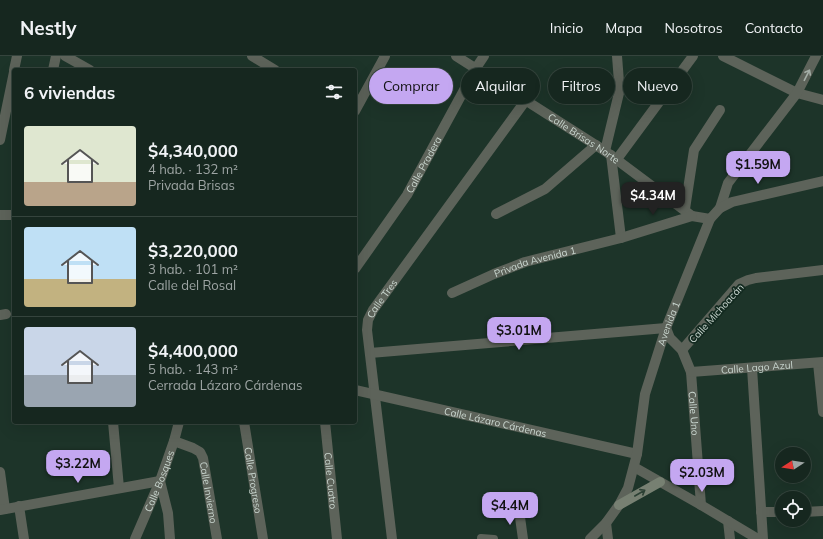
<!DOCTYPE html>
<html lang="es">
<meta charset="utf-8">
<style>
:root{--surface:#16271f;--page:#1f2f28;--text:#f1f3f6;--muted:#9ea5a4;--line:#35443d;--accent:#c4a7f1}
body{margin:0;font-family:Mulish,sans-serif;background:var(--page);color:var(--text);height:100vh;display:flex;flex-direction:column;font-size:15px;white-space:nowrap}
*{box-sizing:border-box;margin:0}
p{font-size:13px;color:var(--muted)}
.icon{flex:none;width:22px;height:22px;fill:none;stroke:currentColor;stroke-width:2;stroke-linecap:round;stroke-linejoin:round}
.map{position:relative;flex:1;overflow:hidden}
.sheet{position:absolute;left:12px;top:12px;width:345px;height:356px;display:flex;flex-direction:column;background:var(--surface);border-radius:4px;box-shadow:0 4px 16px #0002,0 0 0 1px var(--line)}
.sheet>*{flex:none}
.guide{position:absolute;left:369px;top:12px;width:380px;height:36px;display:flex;gap:8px}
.needle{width:26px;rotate:258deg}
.buttons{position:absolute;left:775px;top:391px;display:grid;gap:8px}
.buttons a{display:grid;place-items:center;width:36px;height:36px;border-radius:50%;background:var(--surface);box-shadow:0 4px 16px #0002,0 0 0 1px var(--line);font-size:20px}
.price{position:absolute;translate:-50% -34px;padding:0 9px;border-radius:8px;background:var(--accent);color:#111;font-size:13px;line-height:26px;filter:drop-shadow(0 1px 2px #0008)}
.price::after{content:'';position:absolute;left:50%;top:24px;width:12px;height:9px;margin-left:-6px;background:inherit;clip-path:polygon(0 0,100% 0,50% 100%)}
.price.selected{background:#222;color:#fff}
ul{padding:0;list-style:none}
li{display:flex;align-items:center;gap:12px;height:100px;padding:0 12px}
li+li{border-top:1px solid var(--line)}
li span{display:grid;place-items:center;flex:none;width:112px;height:80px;border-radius:4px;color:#555}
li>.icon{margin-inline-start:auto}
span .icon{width:48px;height:48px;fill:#fffc;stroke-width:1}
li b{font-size:17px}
h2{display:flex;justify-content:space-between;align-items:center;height:48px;padding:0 12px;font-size:17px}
.pill{padding:0 14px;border-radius:18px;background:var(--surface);box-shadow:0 4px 16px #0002,0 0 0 1px var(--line);font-size:14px;line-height:36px}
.pill.selected{background:var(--accent);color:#111}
header{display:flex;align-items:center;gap:24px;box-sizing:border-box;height:56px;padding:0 20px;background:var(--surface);border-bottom:1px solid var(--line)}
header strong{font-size:19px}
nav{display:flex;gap:22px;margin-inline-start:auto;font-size:14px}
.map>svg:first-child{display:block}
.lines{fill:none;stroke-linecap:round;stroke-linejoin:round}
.pedestrian{stroke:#5d635a;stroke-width:8}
.minor{stroke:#5d635a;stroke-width:10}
.tertiary{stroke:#5d635a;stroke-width:10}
.secondary{stroke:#778072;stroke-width:10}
.oneway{stroke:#a4aea7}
.oneway2{stroke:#2c4034}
.labels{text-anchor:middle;stroke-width:3.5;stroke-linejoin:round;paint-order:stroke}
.street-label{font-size:10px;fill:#cad7d0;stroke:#132a20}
</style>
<header>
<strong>Nestly</strong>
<nav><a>Inicio</a><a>Mapa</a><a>Nosotros</a><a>Contacto</a></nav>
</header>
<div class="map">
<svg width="823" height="483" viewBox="0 0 823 483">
<rect width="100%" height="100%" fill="#1d3429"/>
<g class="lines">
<path class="pedestrian" d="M481,482l13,1"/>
<g class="minor">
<path d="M252,0l23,14"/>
<path id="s1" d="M456,0l149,95 87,65 18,3"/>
<path d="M723,0l74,37 26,7"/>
<path d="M14,14l3,-14"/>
<path d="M53,14l3,-14"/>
<path d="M355,55l30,-55"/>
<path d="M0,84l14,-68"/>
<path d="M605,95l14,-58v-11l-2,-26"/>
<path d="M611,99l10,83"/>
<path d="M617,103l76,-103"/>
<path d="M720,152l8,-25 69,-90 19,-37"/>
<path d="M685,153l9,-59 26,-40"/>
<path d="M496,158l49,-25 51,-44"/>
<path id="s2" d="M355,213l52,-74 69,-127 8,-12"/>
<path id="s3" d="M452,237l42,-19 31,-12 96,-24 71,-22"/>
<path d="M0,259l6,-1"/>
<path d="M682,294l57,-66 9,-4 8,-2 67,-8"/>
<path id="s4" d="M370,297l296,-25 4,10 12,12 9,22 10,133"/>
<path d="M818,307l5,49"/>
<path d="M752,312l11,171"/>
<path id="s5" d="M691,316l132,-10"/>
<path d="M113,366l6,66"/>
<path id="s6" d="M244,366l19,117"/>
<path id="s7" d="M325,366l12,117"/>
<path id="s8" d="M174,385l19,7 7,4 3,6 14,81"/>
<path d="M0,416l5,37"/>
<path d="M19,450l5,33"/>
<path d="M0,454l160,-29 8,32 2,26"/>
<path d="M519,454l4,29"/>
<path d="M761,456h21"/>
<path d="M804,456l19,-1"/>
<path d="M728,465l2,18"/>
<path d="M606,467l2,16"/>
<path id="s9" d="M392,483l-25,-209 1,-10 5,-10 153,-210"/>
</g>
<g class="tertiary">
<path d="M65,0l25,14"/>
<path d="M0,159h14"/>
<path id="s10" d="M355,334l282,64"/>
<path d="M634,411l67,38 57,34"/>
<path id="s11" d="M135,483l25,-58 14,-40 5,-19"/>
<path id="s12" d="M590,483l16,-16 13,-18 9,-17 9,-34 8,-60 21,-66 44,-109 10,-11 12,-6 91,-21"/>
</g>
<path class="secondary" d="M619,449l41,-23"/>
</g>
<defs><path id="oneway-shaft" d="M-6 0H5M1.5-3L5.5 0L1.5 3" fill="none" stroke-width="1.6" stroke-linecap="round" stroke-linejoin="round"/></defs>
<use class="oneway" href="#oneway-shaft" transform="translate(807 19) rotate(-63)"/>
<use class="oneway2" href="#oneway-shaft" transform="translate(640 437) rotate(-30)"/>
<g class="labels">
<g class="street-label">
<text dy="4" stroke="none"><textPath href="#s1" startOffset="152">Calle Brisas Norte</textPath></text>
<text dy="4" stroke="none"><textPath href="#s2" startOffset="125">Calle Pradera</textPath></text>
<text dy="4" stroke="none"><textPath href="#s3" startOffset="89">Privada Avenida 1</textPath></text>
<text dy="4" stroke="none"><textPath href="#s9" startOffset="246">Calle Tres</textPath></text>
<text transform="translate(716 257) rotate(-48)" y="4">Calle Michoacán</text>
<text dy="4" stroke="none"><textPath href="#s12" startOffset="234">Avenida 1</textPath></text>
<text dy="4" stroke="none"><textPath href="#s5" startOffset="66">Calle Lago Azul</textPath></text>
<text dy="4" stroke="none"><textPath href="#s4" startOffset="390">Calle Uno</textPath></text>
<text dy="4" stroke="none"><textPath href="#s10" startOffset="144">Calle Lázaro Cárdenas</textPath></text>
<text dy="4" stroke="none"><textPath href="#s6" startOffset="59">Calle Progreso</textPath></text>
<text dy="4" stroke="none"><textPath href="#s7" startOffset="59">Calle Cuatro</textPath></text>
<text dy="4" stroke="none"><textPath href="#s11" startOffset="63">Calle Bosques</textPath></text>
<text dy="4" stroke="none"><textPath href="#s8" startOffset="70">Calle Invierno</textPath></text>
</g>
</g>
</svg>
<div class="buttons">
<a><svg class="needle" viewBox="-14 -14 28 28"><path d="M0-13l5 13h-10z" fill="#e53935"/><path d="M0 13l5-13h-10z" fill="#9ea5a4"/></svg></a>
<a><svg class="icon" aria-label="locate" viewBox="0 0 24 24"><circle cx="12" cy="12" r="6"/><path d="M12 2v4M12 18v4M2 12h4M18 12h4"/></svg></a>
</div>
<b class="price" style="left:758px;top:129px">$1.59M</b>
<b class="price selected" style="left:653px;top:160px">$4.34M</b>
<b class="price" style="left:519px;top:295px">$3.01M</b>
<b class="price" style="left:78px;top:428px">$3.22M</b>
<b class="price" style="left:702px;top:437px">$2.03M</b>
<b class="price" style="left:510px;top:470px">$4.4M</b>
<div class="guide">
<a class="pill selected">Comprar</a>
<a class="pill">Alquilar</a>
<a class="pill">Filtros</a>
<a class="pill">Nuevo</a>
</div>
<section class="sheet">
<h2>6 viviendas<svg class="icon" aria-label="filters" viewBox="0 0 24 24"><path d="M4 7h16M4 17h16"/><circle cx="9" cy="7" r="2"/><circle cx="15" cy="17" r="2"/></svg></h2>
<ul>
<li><span style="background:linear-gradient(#dfe7d0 70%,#b9a48a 0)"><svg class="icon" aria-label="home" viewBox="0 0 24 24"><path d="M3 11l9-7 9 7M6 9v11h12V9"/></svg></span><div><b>$4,340,000</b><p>4 hab. · 132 m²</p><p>Privada Brisas</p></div></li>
<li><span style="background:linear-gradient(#bfe0f5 65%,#c2b280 0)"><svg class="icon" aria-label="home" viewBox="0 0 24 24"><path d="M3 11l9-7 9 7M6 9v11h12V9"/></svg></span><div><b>$3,220,000</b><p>3 hab. · 101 m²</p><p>Calle del Rosal</p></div></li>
<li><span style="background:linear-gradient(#c9d6e8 60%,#9aa5b1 0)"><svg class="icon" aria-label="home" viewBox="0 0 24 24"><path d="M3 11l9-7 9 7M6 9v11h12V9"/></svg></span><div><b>$4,400,000</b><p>5 hab. · 143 m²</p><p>Cerrada Lázaro Cárdenas</p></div></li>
</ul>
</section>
</div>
